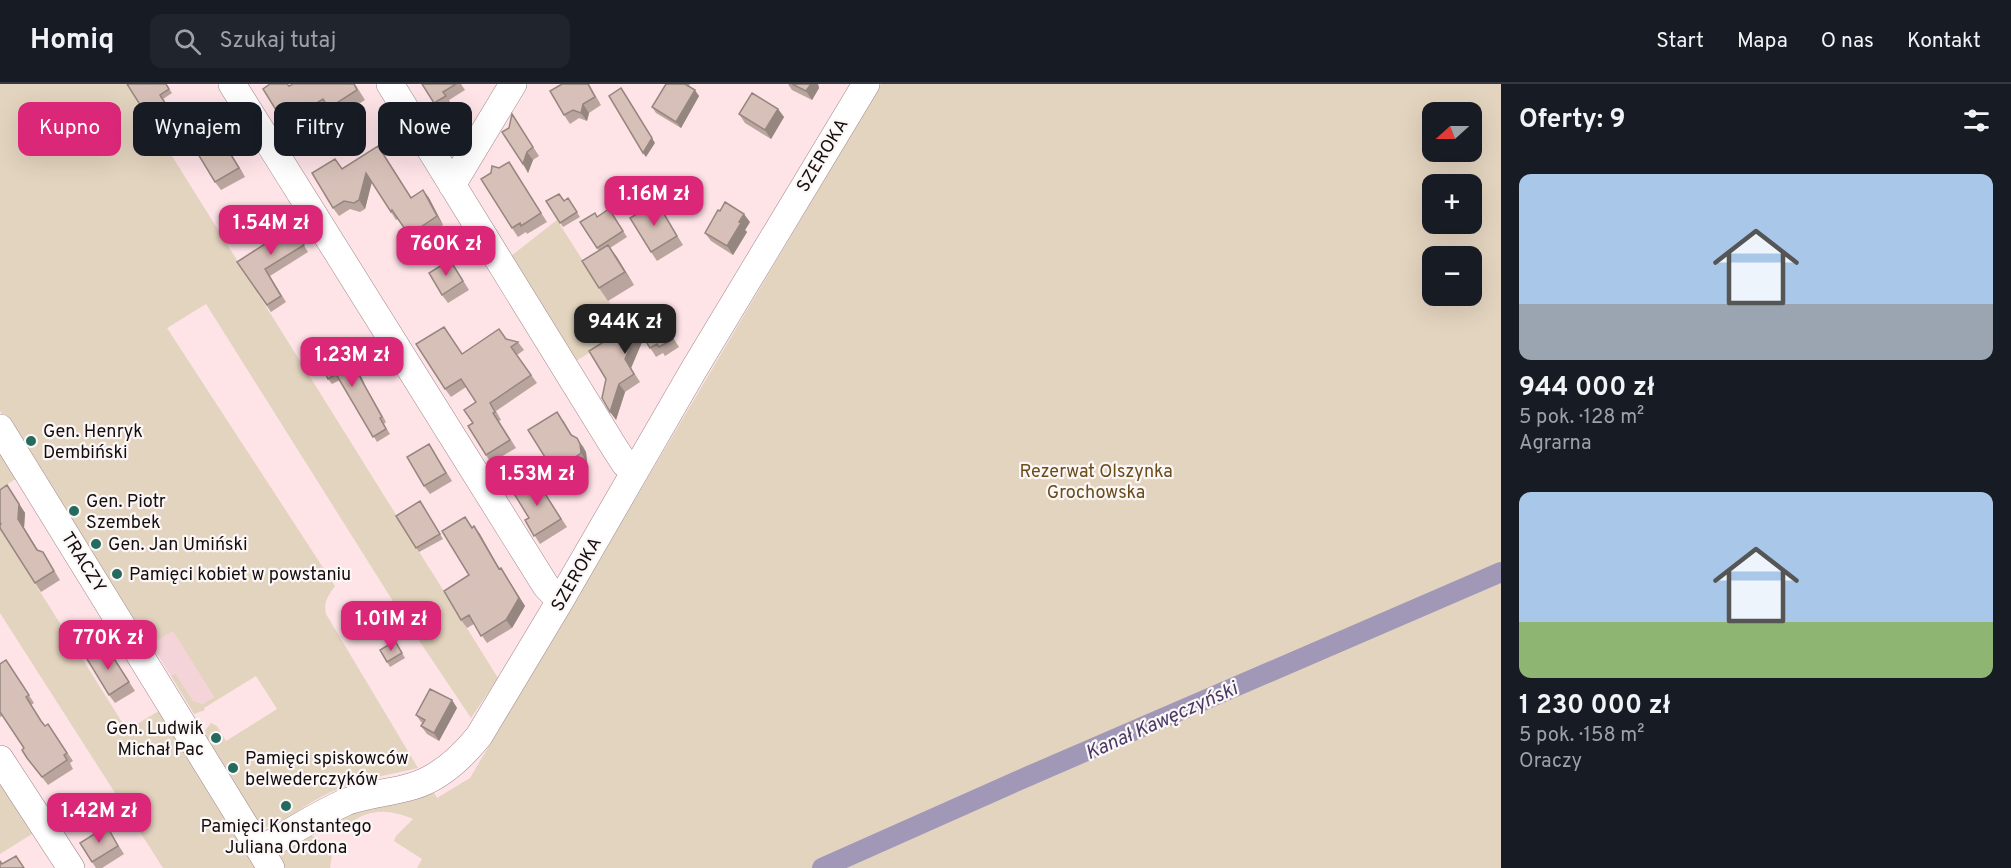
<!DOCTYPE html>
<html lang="pl">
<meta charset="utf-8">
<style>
:root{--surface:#171b24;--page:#20242c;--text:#f1f3f6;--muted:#9ea1a6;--line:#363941;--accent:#db2777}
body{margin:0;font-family:Overpass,sans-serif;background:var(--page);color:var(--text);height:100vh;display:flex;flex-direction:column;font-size:22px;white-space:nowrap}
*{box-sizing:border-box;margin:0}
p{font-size:20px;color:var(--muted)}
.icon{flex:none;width:33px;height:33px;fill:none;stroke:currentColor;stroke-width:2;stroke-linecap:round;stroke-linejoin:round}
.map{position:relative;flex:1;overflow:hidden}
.side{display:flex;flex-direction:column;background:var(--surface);width:510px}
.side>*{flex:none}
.top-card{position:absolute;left:18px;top:18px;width:570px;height:54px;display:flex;gap:12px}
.needle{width:39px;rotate:249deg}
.tools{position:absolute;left:1422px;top:18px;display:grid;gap:12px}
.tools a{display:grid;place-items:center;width:60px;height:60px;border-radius:12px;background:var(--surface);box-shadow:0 6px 24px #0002;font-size:30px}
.price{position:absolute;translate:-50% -51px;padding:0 14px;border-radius:12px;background:var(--accent);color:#fff;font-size:20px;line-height:39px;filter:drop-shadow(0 2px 3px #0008)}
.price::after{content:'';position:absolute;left:50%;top:36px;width:18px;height:14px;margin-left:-9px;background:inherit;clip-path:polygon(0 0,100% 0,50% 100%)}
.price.on{background:#222;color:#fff}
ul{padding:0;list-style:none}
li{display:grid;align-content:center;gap:12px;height:318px;padding:0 18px}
li span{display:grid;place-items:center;height:186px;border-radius:12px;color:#555}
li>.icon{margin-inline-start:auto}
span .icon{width:108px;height:108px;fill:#fffc;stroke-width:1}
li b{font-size:26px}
h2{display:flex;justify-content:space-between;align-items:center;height:72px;padding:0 18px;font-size:26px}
.tag{padding:0 21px;border-radius:12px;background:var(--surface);box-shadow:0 6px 24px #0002;font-size:21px;line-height:54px}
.tag.on{background:var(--accent);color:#fff}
header{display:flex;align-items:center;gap:36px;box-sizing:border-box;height:84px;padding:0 30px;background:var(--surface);border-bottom:2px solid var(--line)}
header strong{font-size:28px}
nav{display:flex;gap:33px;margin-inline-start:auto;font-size:21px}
.search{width:420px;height:54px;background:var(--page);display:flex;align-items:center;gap:15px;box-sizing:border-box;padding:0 21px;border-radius:12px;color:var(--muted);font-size:22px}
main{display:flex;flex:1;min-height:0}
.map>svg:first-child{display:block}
.built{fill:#f5d4d9}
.green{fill:#e3d4bf;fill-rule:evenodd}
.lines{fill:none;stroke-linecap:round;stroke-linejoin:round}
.canal{stroke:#a197b7;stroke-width:20}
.minor-casing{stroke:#9f878b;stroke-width:28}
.minor{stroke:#fff;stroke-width:27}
.wall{fill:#b9a59d}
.shaded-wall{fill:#968680}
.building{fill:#d7c0b7;stroke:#968680;stroke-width:1.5}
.poi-dot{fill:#246a5e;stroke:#fcf7f7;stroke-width:2}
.labels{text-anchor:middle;stroke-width:4.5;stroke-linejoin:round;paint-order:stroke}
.street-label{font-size:18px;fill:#150d0e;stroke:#fcf7f7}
.poi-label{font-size:18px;fill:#150d0e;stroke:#fcf7f7;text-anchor:start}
.park-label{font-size:18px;fill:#6a4c1a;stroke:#fcf7f7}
.water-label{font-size:20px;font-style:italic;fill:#493966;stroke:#fcf7f7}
</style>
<header>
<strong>Homiq</strong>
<div class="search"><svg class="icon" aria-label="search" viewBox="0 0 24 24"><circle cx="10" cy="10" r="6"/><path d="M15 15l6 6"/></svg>Szukaj tutaj</div>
<nav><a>Start</a><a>Mapa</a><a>O nas</a><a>Kontakt</a></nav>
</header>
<main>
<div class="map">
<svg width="1501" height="784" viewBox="0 0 1501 784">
<rect width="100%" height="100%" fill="#fee3e7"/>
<path class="built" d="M173,546l41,67 -11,7 -11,-3 -17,-28 -4,3 -20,-32z"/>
<path class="green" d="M0,0h127l371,594 -27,40 -75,-112 -190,-302 -39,24 168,258c-7,10 -12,16 -9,28l92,154c-36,8 -73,14 -106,34 -12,7 -40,30 -52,24l-57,-93 8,-10 6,3 9,15 51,-32 -21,-33 -52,32 1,2 -11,4 -23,-38 4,-3 18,28 10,3 11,-7 -41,-66 -24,14 -34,-57 -3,1 -112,-178z
M881,0h620v784h-1084l5,-9 -28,-18 2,-5 17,-17c-24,-11 -50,-11 -68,10l-14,-8 20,-10 82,-20 4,7 33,-20zM1432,28h40v40h-40zM1432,100h40v40h-40zM1432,172h40v40h-40z
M557,136l70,110 -51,31 -65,-105z
M0,368l17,26 -17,11z
M0,444l127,202 35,-21 100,159h-99l-163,-255z
M0,683l40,62 -40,25z
M309,750l24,14 -3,20h-50c-4,-19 14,-26 29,-34z"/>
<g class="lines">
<path class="canal" d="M822,784l209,-93 470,-203"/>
<defs>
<path id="minor" d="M232,0l314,502 14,15
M390,0l224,363 11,17 10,7
M452,101l61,-101
M0,344l271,440
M0,675l71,109
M260,766c28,-16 56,-35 86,-48 21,-8 45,-9 67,-16 27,-8 49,-29 66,-50l81,-135 133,-230 173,-287"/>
</defs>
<use href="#minor" class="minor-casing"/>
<use href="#minor" class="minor"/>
</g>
<path class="wall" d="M127,0h39l6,9 -9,6 21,33 -19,13z
M355,0l10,16 -29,18 -6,-8 -38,24 -8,-11 5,-37z
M422,0h39l4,6 -16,10 2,4 -12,8z
M562,0h27l12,21 -12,8 -2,8 -8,-3 -9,6 -6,-9z
M666,0h24l-1,2 10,10 -18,32 -25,-15 -4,-6z
M788,0h30l1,4 -7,12 -20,-10z
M778,25l6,8 -13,22 -26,-16 -6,-9z
M512,30l27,42 -6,4 -5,13z
M222,56l23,37 -24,13 -6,-8z
M384,70l27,43 12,-7 6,8 14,27 -28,19 -17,-25 -2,1 -5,-8 -19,-30 -7,27 -5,3 -10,-3 -11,7 -6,-8 9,-39z
M509,78l38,60 -20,12 -1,-2 -8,5 -6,-9 -13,-60z
M568,114l12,19 -17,10 -17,-26h18z
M609,125l18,28 -17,11 24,37 -26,16 -9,-13v-37l-19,-29 17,-5z
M662,127l21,34 -26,16 -6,-9z
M284,129l24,39 -38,24 16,26 -15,10 -34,-50 31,-20z
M750,138l-5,8 2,2 -14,23 -22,-14 -6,-8z
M456,185l13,21 -21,13 -6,-8z
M663,238l16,25 -14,9 -2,-3 -7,4 -12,-19 -13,30 9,14 -15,10 -9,28v-80z
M506,255l12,3 6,8 -7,5 20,28 -41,28 5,9 -2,1 17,27 -25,15 -5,-8 -13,-32 3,-21 -10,-15 -15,10 -6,-8 18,-35z
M338,267l6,11 11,2 11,23 20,35 -2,2 6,10 -13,8 -37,-62 -8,4 -4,-5z
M563,336l9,15 11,11 3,6 1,10 -4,2 5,8 -24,15 -6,-9z
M429,360l23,37 -22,13 -6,-8z
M535,394l32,49 -27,17 -15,-24 4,-2z
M13,410l12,19 -1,15 14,22 5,2 17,28 -19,12 -6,-9z
M423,421l20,34 -24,13 -23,-36z
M474,442l26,43 6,7 19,30 -13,22 -25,15 -13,-19 -7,4 -6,-8 8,-45 3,-48z
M395,557l10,17 -15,9 -10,-17z
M106,562l29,45 -20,12 -6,-8z
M6,576l28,43 -3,2 11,18 3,3 3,-2 25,37 -3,2 3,6 -25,16 -21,-27 -3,-10 -17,-26 -5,-6 -2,1v-53z
M452,616l5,8 -18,33 -12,-7 -6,-8 2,-3 -2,-1 -5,-7z
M112,751l12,19 -22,14h-6l-16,-25z"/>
<path class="shaded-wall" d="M811,0h7l1,4 -7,12 -6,-9z
M695,6l4,6 -18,32 -5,-6z
M624,8l31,51 -9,14 -3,-4z
M583,20l6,9 -2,8 -6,-8z
M778,25l6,8 -13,22 -6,-9z
M222,56l6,8 17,29 -6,-9z
M527,68l6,8 -5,13 -5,-9z
M366,89l6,8 -7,28 -6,-9z
M423,106l6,8 14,27 -6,-9z
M744,130l6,8 -5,8 2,2 -14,23 -6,-9z
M608,161l9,12 17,28 -9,-13z
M638,245l6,8 -13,31 9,14 -15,-23z
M351,274l4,6 11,23 20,35 -24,-41z
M619,300l6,8 -9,28 -6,-8z
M577,354l9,14 1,10 -6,-9z
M7,401l18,28 -1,15 19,31 -25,-40z
M474,442l6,8 24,43 -5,-8z
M501,484l24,38 -13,22 -6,-8z
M452,616l5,8 -18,33 -5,-8z"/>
<path class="building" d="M127,0h39l3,5 -9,6 21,33 -18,13z
M270,0h17l2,2 4,-2h61l3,6 -28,18 -6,-9 -39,24 -21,-34z
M422,0h34l-13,8 3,4 -12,7z
M562,0h26l7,13 -12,7 -2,9 -8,-3 -9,5 -14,-24z
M666,0h19l10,6 -19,32 -24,-15z
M792,0h19l-5,7z
M621,4l31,50 -9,15 -34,-57z
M752,9l26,16 -13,21 -26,-16z
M512,30l21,33 -6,5 -4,12 -21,-32 7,-4z
M222,56l17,28 -24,14 -17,-28z
M378,62l33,52 12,-8 14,26 -28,19 -17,-25 -1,2 -25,-39 -7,27 -5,3 -10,-2 -11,7 -21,-35 23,-14 7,10z
M509,78l32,51 -20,13 -1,-3 -8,5 -31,-49 10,-6 1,-7 7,2z
M559,110l5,7 4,-3 9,14 -17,11 -14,-22z
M657,118l20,34 -26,16 -21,-34z
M725,118l19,12 -5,8 2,1 -14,23 -22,-13 13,-23 2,1z
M609,125l14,22 -26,17 -17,-26 15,-9 2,4z
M284,129l20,32 -39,24 16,27 -14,9 -30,-43 31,-20 -8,-14z
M608,161l17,27 -26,16 -17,-27z
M450,176l13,21 -21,14 -13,-22z
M658,230l15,25 -14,8 -2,-3 -7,4 -12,-19 -13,30 9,15 -15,10 -9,28 -8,-14 4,-19 -17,-28 24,-15 3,4z
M444,243l18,27 37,-25 7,10 12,3 -7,5 20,28 -41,28 5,9 -2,1 17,27 -24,15 -18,-29 5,-3 -9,-13 12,-8 -15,-23 -16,10 -29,-45z
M334,261l10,17 7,-4 11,23 20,36 -2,1 6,11 -13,8 -37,-63 -8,5 -12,-24z
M557,328l14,23 6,3 3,6 1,9 -4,3 5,8 -24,14 -30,-48z
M429,360l17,29 -22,13 -17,-29z
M535,394l26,41 -27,17 -9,-16 4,-2 -16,-26z
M7,401l12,19 -1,15 19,31 6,2 11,19 -19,12 -35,-55v-3l1,-1 -1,-2v-32z
M420,417l20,33 -24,14 -20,-32z
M465,433l7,11 2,-2 25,43 2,-1 18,30 -13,22 -25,16 -12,-21 -8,5 -17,-29 25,-16 -27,-44z
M395,557l7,12 -15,9 -7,-12z
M106,562l23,36 -20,13 -22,-36z
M6,576l23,35 -3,2 15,24 4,5 3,-2 19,29 -3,2 3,5 -25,17 -15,-19 -5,-8 2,-2 -24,-36v-48z
M430,605l22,11 -18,33 -13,-7 4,-6 -9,-5z
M107,742l11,20 -26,16 -12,-19z
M16,772l8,12h-24v-7l2,3z"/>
<g class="poi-dot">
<circle cx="31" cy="357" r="6"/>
<circle cx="74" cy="427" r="6"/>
<circle cx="96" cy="460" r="6"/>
<circle cx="117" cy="490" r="6"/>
<circle cx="216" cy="654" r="6"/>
<circle cx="233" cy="684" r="6"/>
<circle cx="286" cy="722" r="6"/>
</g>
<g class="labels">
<g class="street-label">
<text transform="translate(822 71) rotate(-59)" y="6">SZEROKA</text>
<text transform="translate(84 478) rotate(58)" y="6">TRACZY</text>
<text transform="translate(576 490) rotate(-60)" y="6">SZEROKA</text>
</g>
<g class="poi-label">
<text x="43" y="353">Gen. Henryk<tspan x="43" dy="21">Dembiński</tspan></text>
<text x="86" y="423">Gen. Piotr<tspan x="86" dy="21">Szembek</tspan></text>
<text x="108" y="466">Gen. Jan Umiński</text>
<text x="129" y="496">Pamięci kobiet w powstaniu</text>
<text x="204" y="650" text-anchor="end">Gen. Ludwik<tspan x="204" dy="21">Michał Pac</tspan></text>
<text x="245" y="680">Pamięci spiskowców<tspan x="245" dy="21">belwederczyków</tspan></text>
<text x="286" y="748" text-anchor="middle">Pamięci Konstantego<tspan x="286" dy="21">Juliana Ordona</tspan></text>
</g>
<g class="park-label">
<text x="1096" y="393">Rezerwat Olszynka<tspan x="1096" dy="21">Grochowska</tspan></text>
</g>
<g class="water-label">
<text transform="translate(1161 636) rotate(-24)" y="7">Kanał Kawęczyński</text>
</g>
</g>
</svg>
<div class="tools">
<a><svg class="needle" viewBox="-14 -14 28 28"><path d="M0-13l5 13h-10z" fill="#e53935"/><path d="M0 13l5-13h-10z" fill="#9ea1a6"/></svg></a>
<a>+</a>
<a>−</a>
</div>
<b class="price" style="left:654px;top:143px">1.16M zł</b>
<b class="price" style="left:271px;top:172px">1.54M zł</b>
<b class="price" style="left:446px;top:193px">760K zł</b>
<b class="price on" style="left:625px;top:271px">944K zł</b>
<b class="price" style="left:352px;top:304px">1.23M zł</b>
<b class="price" style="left:537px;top:423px">1.53M zł</b>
<b class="price" style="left:391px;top:568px">1.01M zł</b>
<b class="price" style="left:108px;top:587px">770K zł</b>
<b class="price" style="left:99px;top:760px">1.42M zł</b>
<div class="top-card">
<a class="tag on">Kupno</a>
<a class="tag">Wynajem</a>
<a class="tag">Filtry</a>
<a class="tag">Nowe</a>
</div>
</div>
<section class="side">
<h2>Oferty: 9<svg class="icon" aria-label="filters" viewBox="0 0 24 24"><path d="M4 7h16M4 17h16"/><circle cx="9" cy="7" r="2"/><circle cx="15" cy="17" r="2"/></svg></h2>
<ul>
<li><span style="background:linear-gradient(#a9c7e8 70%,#9aa5b1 0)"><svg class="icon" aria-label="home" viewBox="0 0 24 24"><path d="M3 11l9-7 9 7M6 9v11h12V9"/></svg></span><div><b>944 000 zł</b><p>5 pok. · 128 m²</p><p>Agrarna</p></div></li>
<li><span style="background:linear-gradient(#a9c7e8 70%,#8fb573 0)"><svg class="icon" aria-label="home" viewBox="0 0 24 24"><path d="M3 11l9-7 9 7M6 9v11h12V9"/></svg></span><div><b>1 230 000 zł</b><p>5 pok. · 158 m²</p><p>Oraczy</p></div></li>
</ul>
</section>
</main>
